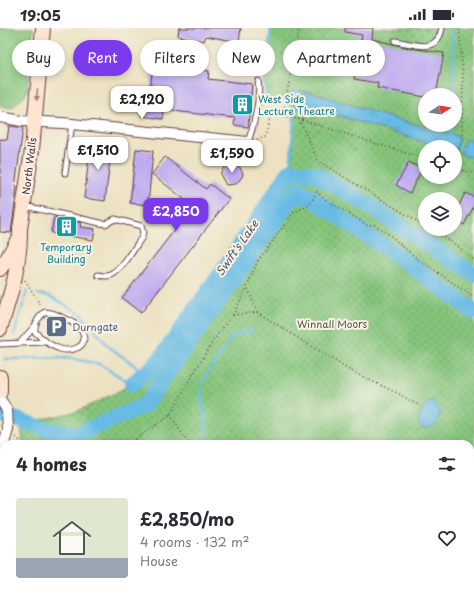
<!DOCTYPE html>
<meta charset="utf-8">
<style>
:root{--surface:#fff;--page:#f7f7f7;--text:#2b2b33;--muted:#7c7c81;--line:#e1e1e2;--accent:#7c3aed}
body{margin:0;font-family:"Playpen Sans",sans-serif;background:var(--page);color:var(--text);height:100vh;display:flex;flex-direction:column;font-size:15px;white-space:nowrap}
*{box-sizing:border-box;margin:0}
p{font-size:13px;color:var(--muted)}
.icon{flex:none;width:22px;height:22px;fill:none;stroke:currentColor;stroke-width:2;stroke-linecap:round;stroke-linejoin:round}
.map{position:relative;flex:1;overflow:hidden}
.side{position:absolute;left:0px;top:412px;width:474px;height:156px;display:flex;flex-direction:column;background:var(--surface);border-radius:12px 12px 0 0;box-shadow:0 2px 6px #0003}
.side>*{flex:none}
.top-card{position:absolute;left:12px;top:12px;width:450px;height:36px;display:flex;gap:8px}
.needle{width:26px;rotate:78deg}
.tools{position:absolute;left:418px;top:60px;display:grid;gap:8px}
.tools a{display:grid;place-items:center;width:44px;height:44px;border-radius:50%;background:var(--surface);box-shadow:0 2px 6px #0003;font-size:20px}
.price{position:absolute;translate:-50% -34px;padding:0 9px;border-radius:8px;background:#fff;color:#222;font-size:13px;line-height:26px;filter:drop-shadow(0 1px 2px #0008)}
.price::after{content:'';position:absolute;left:50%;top:24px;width:12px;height:9px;margin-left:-6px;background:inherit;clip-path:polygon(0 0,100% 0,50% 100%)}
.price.active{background:var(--accent);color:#fff}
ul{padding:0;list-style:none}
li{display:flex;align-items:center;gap:12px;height:100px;padding:0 16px}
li+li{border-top:1px solid var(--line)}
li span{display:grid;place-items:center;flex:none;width:112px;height:80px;border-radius:4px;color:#555}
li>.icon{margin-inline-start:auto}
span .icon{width:48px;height:48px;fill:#fffc;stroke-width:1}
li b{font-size:17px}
h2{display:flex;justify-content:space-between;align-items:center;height:48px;padding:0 16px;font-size:17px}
.pill{padding:0 14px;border-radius:18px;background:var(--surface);box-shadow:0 2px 6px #0003;font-size:14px;line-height:36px}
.pill.active{background:var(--accent);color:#fff}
.status{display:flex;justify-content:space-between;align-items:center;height:28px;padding:0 20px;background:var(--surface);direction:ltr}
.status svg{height:11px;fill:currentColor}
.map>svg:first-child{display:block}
.green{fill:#85c57c;stroke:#687254}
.park{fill:url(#park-dots);stroke:#687254;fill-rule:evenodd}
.water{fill:url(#water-ripples);stroke:#596d88}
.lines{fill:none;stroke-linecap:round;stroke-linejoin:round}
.stream{stroke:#68bbe4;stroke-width:2.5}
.river{stroke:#68bbe4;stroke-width:16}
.building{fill:#bba8f0}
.lane-casing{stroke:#623c42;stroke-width:7}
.street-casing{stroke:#623c42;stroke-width:12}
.secondary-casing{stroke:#623c42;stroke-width:16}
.path{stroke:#623c42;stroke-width:1.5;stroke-dasharray:1 3;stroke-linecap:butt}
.lane{stroke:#fff;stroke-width:5}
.street{stroke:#fff;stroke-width:10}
.secondary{stroke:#fde4d1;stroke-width:14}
.oneway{fill:#a4827e}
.labels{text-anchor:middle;stroke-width:4;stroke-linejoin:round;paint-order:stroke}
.culture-label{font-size:10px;fill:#0d838f;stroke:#f7f3e8;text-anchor:start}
.street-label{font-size:10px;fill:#4a1f2b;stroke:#f7f3e8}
.park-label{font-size:10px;fill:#5c5143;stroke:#f7f3e8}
.service-label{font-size:10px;fill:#4e5e75;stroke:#f7f3e8;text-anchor:start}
.water-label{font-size:11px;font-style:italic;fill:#534e62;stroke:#f7f3e8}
</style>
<div class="status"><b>19:05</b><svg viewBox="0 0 49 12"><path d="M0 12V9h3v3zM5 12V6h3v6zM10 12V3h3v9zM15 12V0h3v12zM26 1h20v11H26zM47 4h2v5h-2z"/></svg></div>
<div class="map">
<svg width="474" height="568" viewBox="0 0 474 568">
<defs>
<pattern id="park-dots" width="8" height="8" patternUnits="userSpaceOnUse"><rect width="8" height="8" fill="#85c57c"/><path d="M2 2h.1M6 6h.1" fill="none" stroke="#6f9f66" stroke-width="1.8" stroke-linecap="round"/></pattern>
<pattern id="water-ripples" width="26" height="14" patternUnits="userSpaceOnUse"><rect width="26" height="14" fill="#68bbe4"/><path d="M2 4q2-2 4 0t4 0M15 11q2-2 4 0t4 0" fill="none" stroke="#5897b9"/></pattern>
</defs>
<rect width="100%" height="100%" fill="#f7f3e8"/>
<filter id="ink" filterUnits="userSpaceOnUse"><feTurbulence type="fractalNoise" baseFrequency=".025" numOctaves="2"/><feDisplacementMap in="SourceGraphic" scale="8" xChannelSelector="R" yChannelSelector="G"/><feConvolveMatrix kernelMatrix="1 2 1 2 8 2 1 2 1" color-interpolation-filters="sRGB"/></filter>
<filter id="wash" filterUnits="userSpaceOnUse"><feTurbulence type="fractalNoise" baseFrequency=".012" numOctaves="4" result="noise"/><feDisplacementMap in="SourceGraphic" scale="16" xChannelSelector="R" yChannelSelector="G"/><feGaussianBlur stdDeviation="0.9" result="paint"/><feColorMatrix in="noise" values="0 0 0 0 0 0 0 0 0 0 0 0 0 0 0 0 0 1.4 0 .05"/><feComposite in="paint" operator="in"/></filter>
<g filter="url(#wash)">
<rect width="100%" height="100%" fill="#ece2c1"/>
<path class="green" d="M0,0h33l-6,65 -15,15 -12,-2z"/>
<path class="park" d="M271,0h203v568h-42l-8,-4h46v-148h-447l-2,-16 22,-9 35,-8 29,-14 25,-13 25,-21 63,-88 70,-104 5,-72 -6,-2 -14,4 -9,-6 -2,-13zM425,67h30v30h-30zM425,119h30v30h-30zM425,171h30v30h-30z"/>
<path class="water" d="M291,62l20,2 71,23 78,22 -5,14v-4h-14l-138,-42 -5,2 -9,-2z
M465,111l9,2v17l-14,-4z
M432,373c14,11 9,29 -11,27l-3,-6c2,-10 5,-17 14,-21z
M407,564h33l10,4h-35z"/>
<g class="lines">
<path class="stream" d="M271,0l-7,54 2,13 9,6 17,-3
M451,0c2,22 4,45 2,67
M450,108v-11
M454,117l10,4
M290,143l5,-66
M38,266l12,2 31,18 27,32 37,27
M14,307l13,-44
M4,331l64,-1 31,6 33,20
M148,342l13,15
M207,416l-1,-23 -5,-21 1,-18 32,-47 18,-5"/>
<path class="river" d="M298,161l110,74 66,49
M132,356l25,-21 63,-88 70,-104 26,3 41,24 117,76
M0,388l3,-1 49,16 26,3 67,-29 146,-206 7,-3 9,-1"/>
</g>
<g id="blocks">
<path class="building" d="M179,0h62l-2,14 -33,-6 -2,5 -26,-5z
M345,0h28l-1,11 37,9 35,5 -8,42h-11v2l-48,-9 1,-5 -24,-4 8,-44 -17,-3z
M155,19l15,2 -1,8 21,3 -1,9 20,2 -1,8 44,5 -4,43 -14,-2 1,-7 -71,-8 -1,9 -22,-3 3,-26 6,1z
M9,98l14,2 -8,59h2l-6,46 -11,-1v-93l7,1z
M91,114l21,2 -7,57 -21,-3z
M136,121l17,2 -5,54 -18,-2z
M165,129l41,32 4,-5 19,15 -88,114 -19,-15 71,-92 -41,-32z
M409,134l13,7 -12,24 -14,-8z
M231,136l8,2 4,7 -1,4 -6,7 -10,1 -5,-9v-4l4,-6z
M465,165l9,4v9l-10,19 -9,-5v-6z
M54,189l27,6 -1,4 15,2 -2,11 -42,-7z"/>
</g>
</g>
<g filter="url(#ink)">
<use href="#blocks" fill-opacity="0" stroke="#623c42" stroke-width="1"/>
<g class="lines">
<defs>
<path id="lane" d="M395,13c20,3 42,14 47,-13
M248,114c6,-17 13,-44 10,-61
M65,145l7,-49
M25,178l80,18 10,-5 26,7 2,6 -1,5c-7,10 -20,34 -31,38 -4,2 -9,1 -13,0
M45,284c7,0 13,3 20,7 7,3 16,7 18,15 5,14 -13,18 -23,15 -10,-3 -18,-10 -25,-17 -1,-9 3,-14 10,-20z
M20,315l14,-16
M0,316l45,-2"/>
<path id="street" d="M0,89l22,4 40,2 186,19
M0,371l7,11 1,20 -8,26
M299,564l14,4
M0,568h2
M279,568l12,-4"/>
<path id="secondary" d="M0,241l7,-10 10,-18
M0,301c10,-32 21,-66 20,-100l12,-79 11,-122
M0,349v15
M0,470l4,3
M133,564l4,4"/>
</defs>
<use href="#lane" class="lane-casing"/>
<use href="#street" class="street-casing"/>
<use href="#secondary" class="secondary-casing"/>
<path class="path" d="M283,87l16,-87
M299,91l19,42 107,65
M257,112l8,-3 6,-23 28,5 126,40
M455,137l8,-30 -1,-8 1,-52 -4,-47
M455,140l19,6
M430,201l26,16 18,15
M25,252l16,26
M257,284l92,58 52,25 19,11
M233,287l24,-3 -10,-25
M170,387l19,29
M16,409l7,7
M129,416l41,-29 20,-36 25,-41 18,-23 14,-28 10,-25 37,-50 15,-7 8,-13 8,7 42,26h8l15,10 26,23 58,39
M0,444l4,-1
M470,509l4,2
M249,564l2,4
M68,568l1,-4"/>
<use href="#lane" class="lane"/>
<use href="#street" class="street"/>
<use href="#secondary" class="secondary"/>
</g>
<defs><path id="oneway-solid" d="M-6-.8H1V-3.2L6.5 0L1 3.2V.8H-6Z"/></defs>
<use class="oneway" href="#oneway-solid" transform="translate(37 67) rotate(95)"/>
</g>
<defs>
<symbol id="building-square" viewBox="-11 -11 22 22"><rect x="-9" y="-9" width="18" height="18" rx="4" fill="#0f9aa8" stroke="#f7f3e8"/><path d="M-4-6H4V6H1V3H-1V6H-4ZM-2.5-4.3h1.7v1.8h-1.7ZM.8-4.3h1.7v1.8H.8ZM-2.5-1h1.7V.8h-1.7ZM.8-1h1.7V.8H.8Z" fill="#fff"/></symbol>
<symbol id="parking-square" viewBox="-11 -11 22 22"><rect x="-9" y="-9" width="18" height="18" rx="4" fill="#5c6f8a" stroke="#f7f3e8"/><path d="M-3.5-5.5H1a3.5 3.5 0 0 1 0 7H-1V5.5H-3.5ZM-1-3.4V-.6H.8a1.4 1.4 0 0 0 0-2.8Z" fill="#fff"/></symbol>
</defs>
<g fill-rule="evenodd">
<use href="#building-square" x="230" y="64" width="25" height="25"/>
<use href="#building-square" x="54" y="186" width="25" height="25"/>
<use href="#parking-square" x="44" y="286" width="25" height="25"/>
</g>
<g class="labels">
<g class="culture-label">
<text x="258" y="75">West Side<tspan x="258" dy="12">Lecture Theatre</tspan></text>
<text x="66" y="223" text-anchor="middle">Temporary<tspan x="66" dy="12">Building</tspan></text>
</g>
<g class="street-label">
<text transform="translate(29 138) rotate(-83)" y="4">North Walls</text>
</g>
<g class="park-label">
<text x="332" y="300">Winnall Moors</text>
</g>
<g class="service-label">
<text x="72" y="303">Durngate</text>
</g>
<g class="water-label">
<text transform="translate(237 220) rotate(-55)" y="4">Swift's Lake</text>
</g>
</g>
</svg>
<div class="tools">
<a><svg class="needle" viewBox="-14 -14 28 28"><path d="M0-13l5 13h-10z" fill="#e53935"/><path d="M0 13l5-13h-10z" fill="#7c7c81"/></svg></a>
<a><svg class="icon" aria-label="locate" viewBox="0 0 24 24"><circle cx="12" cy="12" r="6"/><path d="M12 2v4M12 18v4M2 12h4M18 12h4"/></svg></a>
<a><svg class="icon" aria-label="layers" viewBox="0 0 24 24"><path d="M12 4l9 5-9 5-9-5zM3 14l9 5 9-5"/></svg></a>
</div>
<b class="price" style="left:142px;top:92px">£2,120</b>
<b class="price" style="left:98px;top:143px">£1,510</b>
<b class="price" style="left:232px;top:146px">£1,590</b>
<b class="price active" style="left:176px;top:204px">£2,850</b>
<div class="top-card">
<a class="pill">Buy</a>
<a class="pill active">Rent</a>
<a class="pill">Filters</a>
<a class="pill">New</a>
<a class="pill">Apartment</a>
</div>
<section class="side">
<h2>4 homes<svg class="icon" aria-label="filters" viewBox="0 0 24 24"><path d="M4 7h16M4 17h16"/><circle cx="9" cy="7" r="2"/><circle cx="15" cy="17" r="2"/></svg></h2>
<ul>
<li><span style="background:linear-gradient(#dfe7d0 75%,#9aa5b1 0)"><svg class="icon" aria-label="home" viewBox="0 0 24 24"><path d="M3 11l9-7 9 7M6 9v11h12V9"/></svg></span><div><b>£2,850/mo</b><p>4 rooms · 132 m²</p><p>House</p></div><svg class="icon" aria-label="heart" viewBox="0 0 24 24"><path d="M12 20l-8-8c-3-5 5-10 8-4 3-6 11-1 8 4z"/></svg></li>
</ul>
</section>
</div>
